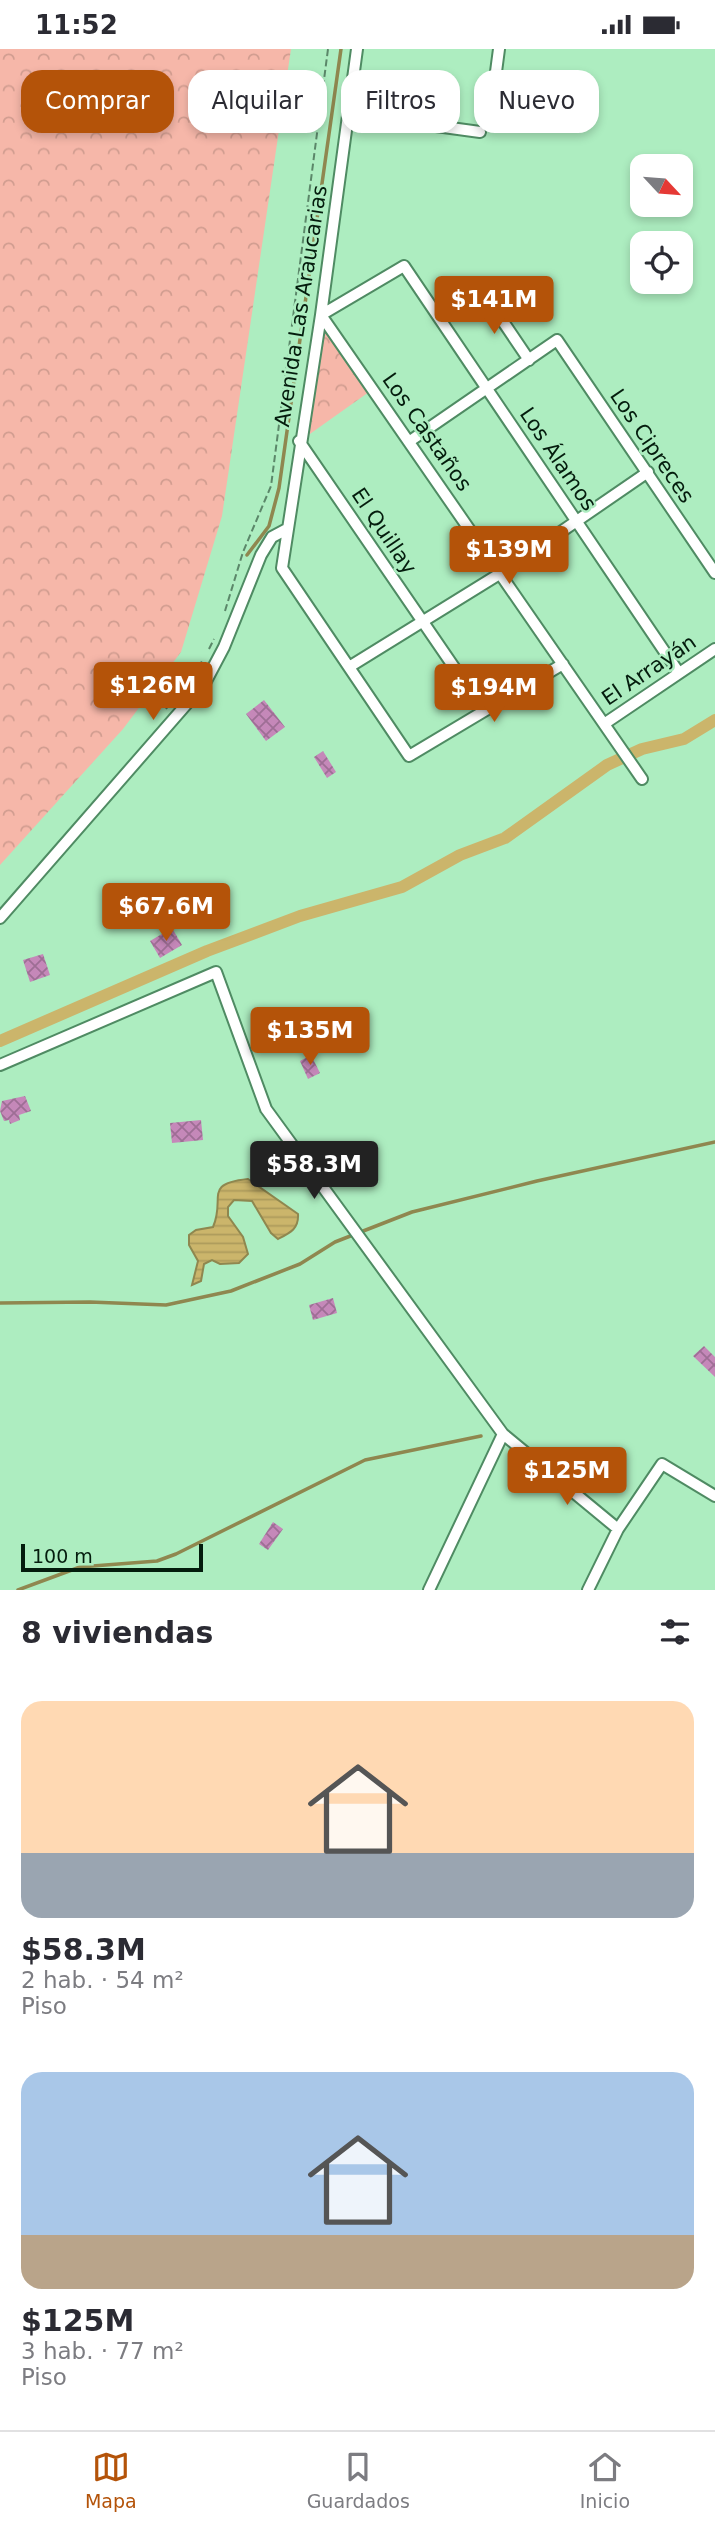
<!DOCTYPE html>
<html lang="es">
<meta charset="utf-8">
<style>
:root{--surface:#fff;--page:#f7f7f7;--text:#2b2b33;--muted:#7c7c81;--line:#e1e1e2;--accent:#b45309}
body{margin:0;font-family:"DejaVu Sans",sans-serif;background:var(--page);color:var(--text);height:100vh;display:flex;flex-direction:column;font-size:26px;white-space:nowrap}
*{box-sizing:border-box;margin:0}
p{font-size:23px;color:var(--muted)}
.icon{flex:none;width:38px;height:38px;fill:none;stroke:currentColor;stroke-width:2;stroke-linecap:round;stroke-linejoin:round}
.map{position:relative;height:1541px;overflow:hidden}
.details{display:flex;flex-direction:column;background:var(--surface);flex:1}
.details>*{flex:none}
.banner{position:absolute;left:21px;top:21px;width:674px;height:63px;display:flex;gap:14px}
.needle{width:46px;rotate:116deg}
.controls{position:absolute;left:630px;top:105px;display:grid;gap:14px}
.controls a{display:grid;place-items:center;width:63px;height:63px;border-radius:14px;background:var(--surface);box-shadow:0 4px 10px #0003;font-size:35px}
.scale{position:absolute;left:21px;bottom:18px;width:182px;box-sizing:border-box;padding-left:7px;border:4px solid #041c0d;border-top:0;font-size:19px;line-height:24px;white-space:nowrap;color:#041c0d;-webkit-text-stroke:5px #adedc0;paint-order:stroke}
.price{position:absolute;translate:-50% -60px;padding:0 16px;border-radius:7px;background:var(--accent);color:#fff;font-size:23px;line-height:46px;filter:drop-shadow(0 2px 4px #0008)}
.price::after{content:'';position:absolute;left:50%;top:42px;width:21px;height:16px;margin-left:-10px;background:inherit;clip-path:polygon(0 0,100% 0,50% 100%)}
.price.on{background:#222;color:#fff}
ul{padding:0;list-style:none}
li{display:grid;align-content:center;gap:14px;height:371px;padding:0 21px}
li span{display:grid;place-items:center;height:217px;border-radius:21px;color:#555}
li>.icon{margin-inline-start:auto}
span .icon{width:126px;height:126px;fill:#fffc;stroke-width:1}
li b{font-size:30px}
h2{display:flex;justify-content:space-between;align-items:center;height:84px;padding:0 21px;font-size:30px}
.tag{padding:0 24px;border-radius:21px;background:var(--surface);box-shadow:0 4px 10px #0003;font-size:24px;line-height:63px}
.tag.on{background:var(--accent);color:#fff}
.status{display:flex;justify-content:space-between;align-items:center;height:49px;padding:0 35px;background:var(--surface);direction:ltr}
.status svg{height:19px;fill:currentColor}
.tabs{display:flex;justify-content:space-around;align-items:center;height:98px;border-top:2px solid var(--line);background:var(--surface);font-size:19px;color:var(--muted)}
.tabs a{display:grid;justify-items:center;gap:4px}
.tabs .on{color:var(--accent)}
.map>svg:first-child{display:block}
.forest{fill:url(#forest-crowns)}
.water{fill:url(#water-rules);stroke:#8f874f;stroke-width:2}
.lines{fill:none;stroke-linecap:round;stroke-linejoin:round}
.stream{stroke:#8f874f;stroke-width:3.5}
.canal{stroke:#cbb56b;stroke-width:12}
.building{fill:url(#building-cross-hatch)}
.street-casing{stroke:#4f8b63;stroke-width:14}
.path{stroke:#5b8769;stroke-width:2;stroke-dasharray:7 3.5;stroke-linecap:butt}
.street{stroke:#fff;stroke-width:10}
.labels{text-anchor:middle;stroke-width:5;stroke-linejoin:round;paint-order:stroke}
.street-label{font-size:21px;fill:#041c0d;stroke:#adedc0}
</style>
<div class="status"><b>11:52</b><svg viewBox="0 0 49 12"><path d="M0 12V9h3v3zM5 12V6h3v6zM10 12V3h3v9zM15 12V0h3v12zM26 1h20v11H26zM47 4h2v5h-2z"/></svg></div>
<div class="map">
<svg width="715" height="1541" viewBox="0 0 715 1541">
<defs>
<pattern id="forest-crowns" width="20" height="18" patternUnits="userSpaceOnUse" patternTransform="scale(1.75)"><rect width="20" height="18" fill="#f6b7a9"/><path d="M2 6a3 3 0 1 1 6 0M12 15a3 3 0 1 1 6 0" fill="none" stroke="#d19d90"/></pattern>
<pattern id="water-rules" width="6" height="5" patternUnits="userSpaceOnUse" patternTransform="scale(1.75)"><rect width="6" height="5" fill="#cbb56b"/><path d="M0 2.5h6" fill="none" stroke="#ad9b5c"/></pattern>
<pattern id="building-cross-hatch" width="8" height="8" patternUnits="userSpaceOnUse" patternTransform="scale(1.75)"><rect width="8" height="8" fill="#c588b9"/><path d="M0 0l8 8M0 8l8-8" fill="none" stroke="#9e6e95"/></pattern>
</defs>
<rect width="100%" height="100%" fill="#adedc0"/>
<path class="forest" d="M0,0h291l-69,467 -41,136 -58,77 -123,136z
M324,278l45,65 -62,44z"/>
<path class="water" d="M248,1130l50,35c1,15 -8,19 -20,25l-7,-6 -19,-32 -18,-1 -6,7v9l15,21 5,17 -9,9 -19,1 -8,-4 -8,4 -3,17 -9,4 6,-24 -9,-16v-10l7,-5 17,-3c13,-29 -11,-43 35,-48z"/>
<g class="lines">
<path class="stream" d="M247,506l22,-29 10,-38 62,-439
M0,1254l90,-1 76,3 65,-14 69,-27 35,-22 77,-30 125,-31 178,-39
M18,1541l62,-23 77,-6 19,-7 189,-94 116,-24"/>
<path class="canal" d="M0,992l207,-90 93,-35 102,-29 58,-32 45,-17 102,-73 35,-16 42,-10 31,-19"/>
</g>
<path class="building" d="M264,651l21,27 -19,14 -20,-27z
M323,702l13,21 -9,6 -13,-21z
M172,879l10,17 -22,13 -10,-17z
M43,905l7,21 -20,7 -7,-22z
M332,969l7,21 -28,9 -7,-21z
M311,1006l9,18 -12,6 -8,-18z
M25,1047l6,15 -12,4 1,5 -10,4 -1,-4 -5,1 -4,-10 2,-10z
M201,1071l2,20 -31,3 -2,-20z
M333,1249l4,15 -24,7 -4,-15z
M704,1297l11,11v20l-22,-21z
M273,1473l10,7 -15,21 -9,-6z"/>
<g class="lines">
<defs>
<path id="street" d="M357,0l-36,266 -39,253 127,188 154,-92
M494,38l5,-38
M348,65l132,18
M485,246l44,65
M299,392l185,270
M410,392l147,-101 158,233
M349,618l152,-94 147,-101
M604,675l111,-75
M642,730l-321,-464 83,-49 275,407
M0,869l205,-235 19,-36 37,-92 11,-18 15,-8
M0,1016l216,-93 50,137 237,325 -74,156
M503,1385l115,95 -30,61
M618,1480l44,-65 53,32"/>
</defs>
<use href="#street" class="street-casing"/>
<path class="path" d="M225,562l18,-59 28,-66 57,-437
M209,600l5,-10
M166,660l37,-49"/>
<use href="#street" class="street"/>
</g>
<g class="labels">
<g class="street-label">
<text transform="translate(301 257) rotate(-81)" y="7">Avenida Las Araucarias</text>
<text transform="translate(427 383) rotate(55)" y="7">Los Castaños</text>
<text transform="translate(652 397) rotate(56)" y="7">Los Cipreces</text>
<text transform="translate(558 410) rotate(56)" y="7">Los Álamos</text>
<text transform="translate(384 482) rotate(56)" y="7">El Quillay</text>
<text transform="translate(649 621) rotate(-34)" y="7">El Arrayán</text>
</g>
</g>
</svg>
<div class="controls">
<a><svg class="needle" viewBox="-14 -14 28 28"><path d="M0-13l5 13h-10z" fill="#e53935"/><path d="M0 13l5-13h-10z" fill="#7c7c81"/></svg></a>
<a><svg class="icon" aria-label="locate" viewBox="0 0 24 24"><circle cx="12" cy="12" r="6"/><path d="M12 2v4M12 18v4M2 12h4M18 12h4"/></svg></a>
</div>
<div class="scale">100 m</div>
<b class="price" style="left:494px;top:287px">$141M</b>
<b class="price" style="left:509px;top:537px">$139M</b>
<b class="price" style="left:153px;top:673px">$126M</b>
<b class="price" style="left:494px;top:675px">$194M</b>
<b class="price" style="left:166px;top:894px">$67.6M</b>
<b class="price" style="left:310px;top:1018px">$135M</b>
<b class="price on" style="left:314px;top:1152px">$58.3M</b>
<b class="price" style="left:567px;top:1458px">$125M</b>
<div class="banner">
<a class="tag on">Comprar</a>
<a class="tag">Alquilar</a>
<a class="tag">Filtros</a>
<a class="tag">Nuevo</a>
</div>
</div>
<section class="details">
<h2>8 viviendas<svg class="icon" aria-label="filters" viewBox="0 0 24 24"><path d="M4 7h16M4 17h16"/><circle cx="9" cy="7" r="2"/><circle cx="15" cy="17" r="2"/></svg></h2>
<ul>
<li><span style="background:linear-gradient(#ffd9b3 70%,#9aa5b1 0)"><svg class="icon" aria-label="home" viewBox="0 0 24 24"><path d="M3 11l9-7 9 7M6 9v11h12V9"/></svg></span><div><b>$58.3M</b><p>2 hab. · 54 m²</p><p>Piso</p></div></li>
<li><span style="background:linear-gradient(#a9c7e8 75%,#b9a48a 0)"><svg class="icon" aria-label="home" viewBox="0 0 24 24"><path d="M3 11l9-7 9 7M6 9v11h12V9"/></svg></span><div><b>$125M</b><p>3 hab. · 77 m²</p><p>Piso</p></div></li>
</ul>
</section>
<nav class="tabs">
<a class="on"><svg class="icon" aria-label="map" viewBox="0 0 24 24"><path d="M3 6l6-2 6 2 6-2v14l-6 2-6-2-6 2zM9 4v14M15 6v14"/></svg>Mapa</a>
<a><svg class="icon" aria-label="saved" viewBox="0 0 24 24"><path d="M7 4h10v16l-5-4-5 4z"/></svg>Guardados</a>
<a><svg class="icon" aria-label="home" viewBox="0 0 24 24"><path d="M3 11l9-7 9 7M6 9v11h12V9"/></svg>Inicio</a>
</nav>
